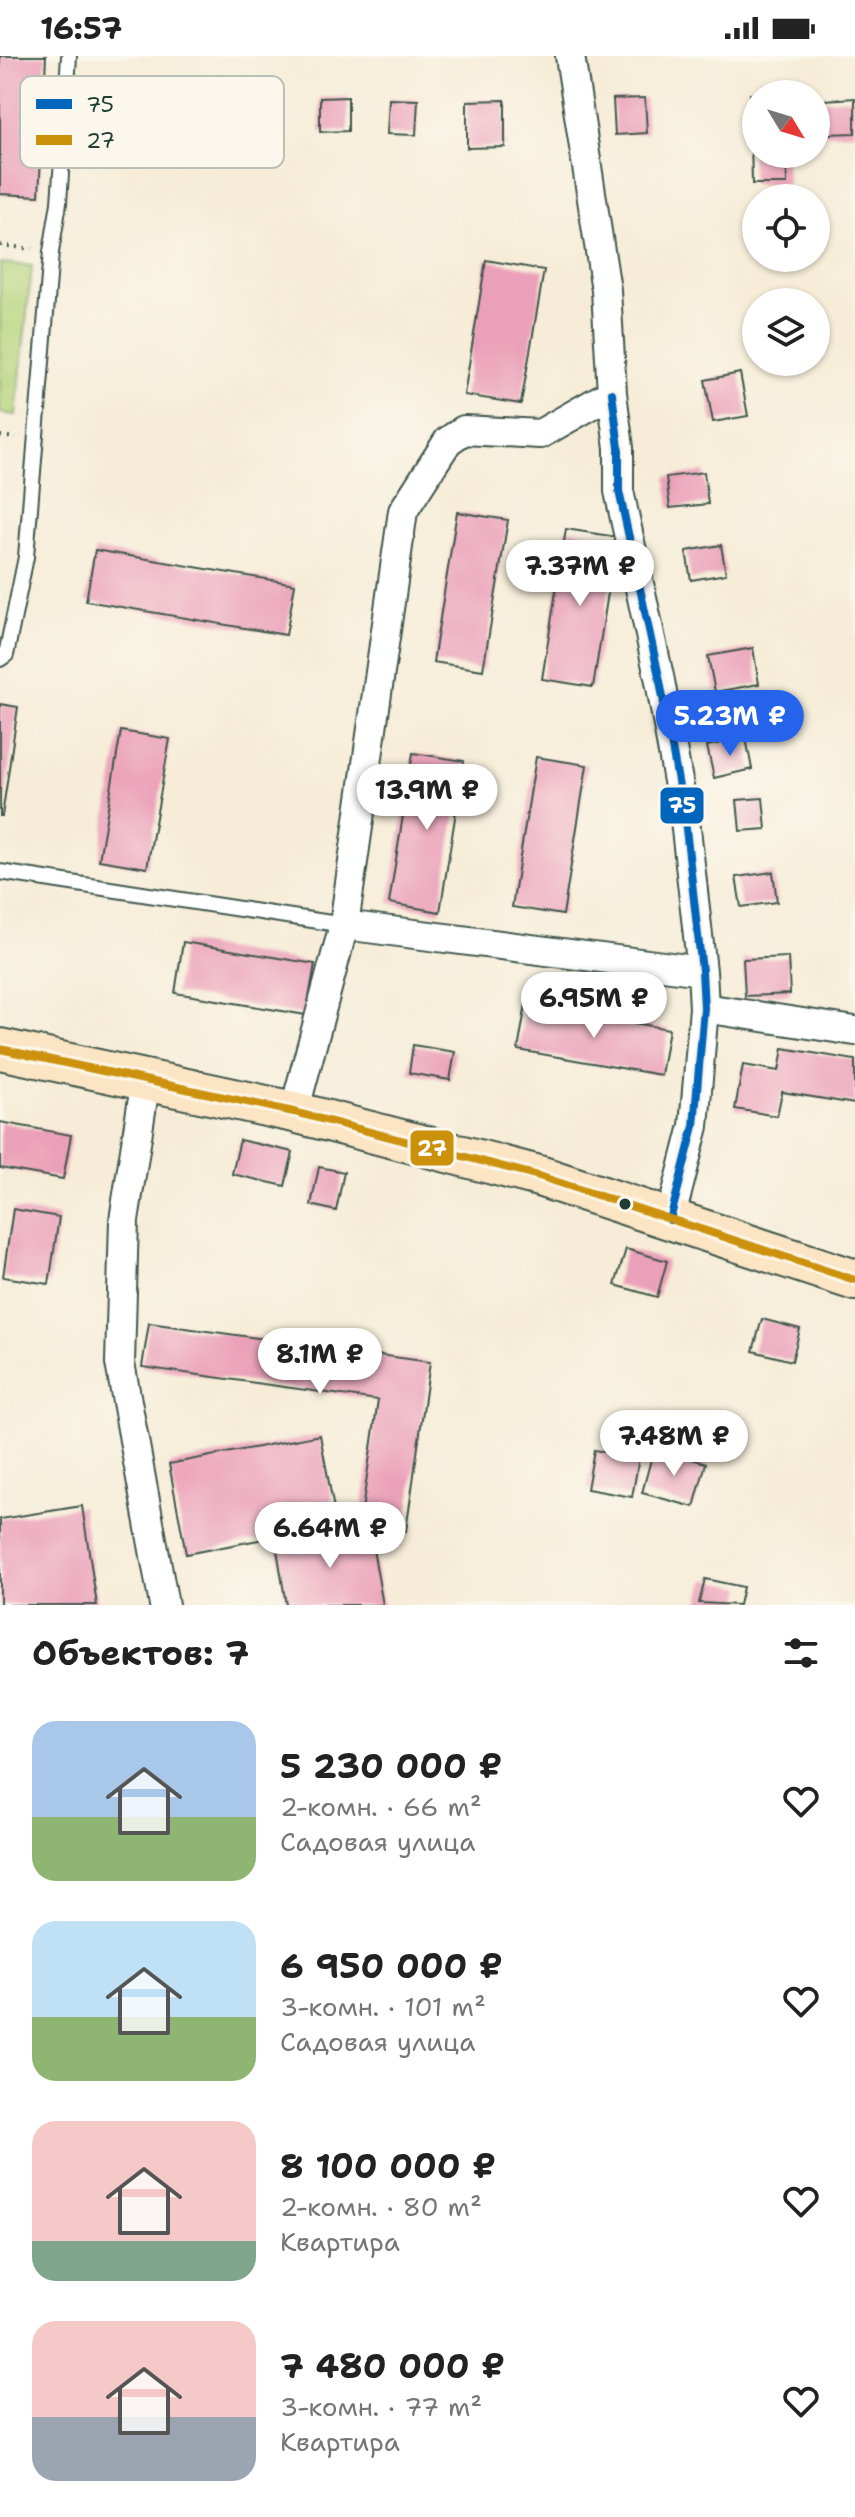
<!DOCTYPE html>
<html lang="ru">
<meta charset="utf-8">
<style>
:root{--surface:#fff;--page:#f6f6f6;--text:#222;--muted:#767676;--accent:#2563eb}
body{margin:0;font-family:"Shantell Sans",sans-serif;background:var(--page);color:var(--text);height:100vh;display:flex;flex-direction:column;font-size:30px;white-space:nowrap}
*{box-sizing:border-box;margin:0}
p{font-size:26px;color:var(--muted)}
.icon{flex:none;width:44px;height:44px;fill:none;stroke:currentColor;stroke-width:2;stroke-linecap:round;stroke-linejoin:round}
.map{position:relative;height:1549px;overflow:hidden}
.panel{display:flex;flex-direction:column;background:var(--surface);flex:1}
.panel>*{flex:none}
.needle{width:52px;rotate:128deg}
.fabs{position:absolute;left:742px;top:24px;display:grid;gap:16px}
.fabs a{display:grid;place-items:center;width:88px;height:88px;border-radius:50%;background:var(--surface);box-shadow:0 2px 6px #0004;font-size:40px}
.price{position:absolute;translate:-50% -68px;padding:0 18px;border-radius:28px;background:#fff;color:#222;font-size:26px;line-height:52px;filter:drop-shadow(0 2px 4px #0008)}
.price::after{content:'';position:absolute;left:50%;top:48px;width:24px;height:18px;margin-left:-12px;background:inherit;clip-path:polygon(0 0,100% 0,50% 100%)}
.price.selected{background:var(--accent);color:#fff}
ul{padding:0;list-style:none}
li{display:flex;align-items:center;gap:24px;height:200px;padding:0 32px}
li span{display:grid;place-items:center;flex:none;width:224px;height:160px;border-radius:24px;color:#555}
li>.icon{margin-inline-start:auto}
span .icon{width:96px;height:96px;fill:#fffc;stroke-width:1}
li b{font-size:34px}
h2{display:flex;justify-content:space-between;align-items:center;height:96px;padding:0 32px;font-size:34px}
.status{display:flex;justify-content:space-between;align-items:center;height:56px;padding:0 40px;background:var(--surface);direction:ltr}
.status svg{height:22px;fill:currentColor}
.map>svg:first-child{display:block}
.green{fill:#b5d37a;stroke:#6a8857;stroke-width:2}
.building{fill:#eba0b9}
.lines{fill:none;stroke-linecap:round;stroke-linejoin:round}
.service-casing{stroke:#3f574c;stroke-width:18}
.minor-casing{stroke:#3f574c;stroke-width:32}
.secondary-casing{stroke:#3f574c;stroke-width:44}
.path{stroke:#3f574c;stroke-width:4;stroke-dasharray:2 6;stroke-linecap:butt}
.service{stroke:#fff;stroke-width:14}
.minor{stroke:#fff;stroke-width:28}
.secondary{stroke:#fce5c4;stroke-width:40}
.bus-1-casing{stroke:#fbf7ec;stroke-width:14}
.bus-2-casing{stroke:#fbf7ec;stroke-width:14}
.bus-1{stroke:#0065bd;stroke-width:8}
.bus-2{stroke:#cc910a;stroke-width:8}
.bus-dot{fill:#1f3d34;stroke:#fbf7ec;stroke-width:3}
.key{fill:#fbf7ec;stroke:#b9bfb5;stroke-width:2}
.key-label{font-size:22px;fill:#1f3d34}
.line-badge{stroke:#fbf7ec;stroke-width:3}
.badge-label{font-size:22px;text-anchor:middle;font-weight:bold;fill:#fff}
</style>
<div class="status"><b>16:57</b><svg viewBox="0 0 49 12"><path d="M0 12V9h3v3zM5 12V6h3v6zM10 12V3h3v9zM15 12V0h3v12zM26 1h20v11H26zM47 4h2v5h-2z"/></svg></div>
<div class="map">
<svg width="855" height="1549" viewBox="0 0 855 1549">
<rect width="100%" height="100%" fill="#fbf7ec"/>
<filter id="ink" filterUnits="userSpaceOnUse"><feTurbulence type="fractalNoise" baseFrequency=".0125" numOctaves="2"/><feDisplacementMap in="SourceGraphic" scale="16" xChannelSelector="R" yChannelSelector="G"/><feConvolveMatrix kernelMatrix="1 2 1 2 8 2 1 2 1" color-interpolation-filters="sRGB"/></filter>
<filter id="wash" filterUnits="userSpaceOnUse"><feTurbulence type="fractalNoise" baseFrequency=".006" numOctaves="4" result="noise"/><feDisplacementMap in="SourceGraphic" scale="32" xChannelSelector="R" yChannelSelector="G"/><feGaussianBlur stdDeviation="1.8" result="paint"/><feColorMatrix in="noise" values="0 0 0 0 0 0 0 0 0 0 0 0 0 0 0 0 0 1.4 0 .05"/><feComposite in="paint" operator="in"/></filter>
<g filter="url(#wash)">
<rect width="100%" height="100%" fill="#f6ecd7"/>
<path class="green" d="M0,207l32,3 -16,149 -16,-2z"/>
<g id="blocks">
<path class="building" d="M0,0h46l-7,140 -39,-2z
M750,38h6v60h30l1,30h-35z
M348,41v34l-28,1v-34z
M645,42l2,35 -32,2 -2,-36z
M855,42v35l-29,1 -2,-34z
M389,43l29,1 -2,35 -29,-1z
M505,44v47l-38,1v-47z
M486,204l58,10 -23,134 -57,-9z
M740,317l8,43 -35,6 -8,-42z
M704,416l4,32 -38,4 -4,-31z
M457,456l51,8 -25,150 -50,-8z
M566,473l51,8 -24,150 -51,-8z
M721,489l5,29 -35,6 -5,-29z
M95,494l200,34 -9,51 -200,-34z
M753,592l6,36 -44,8 -7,-36z
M0,648l18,3 -16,109h-2z
M121,675l49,8 -23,129 -48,-8z
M746,682l6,31 -38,9 -7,-32z
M413,697l51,8 -24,151 -51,-9z
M536,701l51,8 -24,150 -51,-8z
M763,742l3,31 -26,2 -3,-31z
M773,816l4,30 -36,5 -5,-30z
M183,886l132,22 -9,51 -131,-22z
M788,901l2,37 -45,2 -2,-37z
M526,948l143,25 -8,46 -143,-25z
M413,989l42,7 -5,28 -41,-7z
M783,992l72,12v44l-73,-12 -5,24 -42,-7 8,-44 36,6z
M0,1066l71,13 -8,44 -63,-11z
M240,1084l53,12 -8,34 -53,-12z
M319,1111l25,5 -8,39 -25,-6z
M13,1153l46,8 -10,67 -46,-7z
M626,1193l41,12 -10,36 -42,-12z
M762,1263l38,10 -8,32 -39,-10z
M149,1267l281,39 -24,169 -46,-7 18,-124 -236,-33z
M320,1379l17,90 -151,29 -17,-90z
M654,1392l52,15 -12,44 -52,-14z
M594,1394l45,8 -7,39 -45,-8z
M82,1450l15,99h-97v-86z
M369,1471l14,78h-97l-10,-62z
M705,1523l38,8 -4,18 -40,-2z"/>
</g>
</g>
<g filter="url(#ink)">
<use href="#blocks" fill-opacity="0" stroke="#3f574c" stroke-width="2"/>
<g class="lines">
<defs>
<path id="service" d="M0,603l6,-4 20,-98 25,-305 8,-49 10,-147
M0,816l344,53"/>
<path id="minor" d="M612,337l7,55v43l41,190 25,139 17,151 2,37 -10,118 -24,94
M344,869l358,46
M704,952l151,23
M146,1023l-22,141 -4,143 44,242
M294,1056l50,-187 59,-414 45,-70 16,-11 76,4 72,-41 -6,-103 -36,-234"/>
<path id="secondary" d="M0,993l294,63 245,64 316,104"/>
</defs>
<use href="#service" class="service-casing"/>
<use href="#minor" class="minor-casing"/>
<use href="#secondary" class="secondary-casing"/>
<path class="path" d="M0,189l32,4
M0,380l16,2"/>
<use href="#service" class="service"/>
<use href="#minor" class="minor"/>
<use href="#secondary" class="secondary"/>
<defs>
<path id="bus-1" d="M612,337l7,55v43l41,190 25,139 17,151 2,37 -10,118 -24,94"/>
<path id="bus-2" d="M0,993l294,63 245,64 316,104"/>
</defs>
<use href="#bus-1" class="bus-1-casing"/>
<use href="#bus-2" class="bus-2-casing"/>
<use href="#bus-1" class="bus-1"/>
<use href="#bus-2" class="bus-2"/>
</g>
</g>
<circle class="bus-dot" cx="625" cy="1148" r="7"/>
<rect x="20" y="20" width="264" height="92" rx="12" class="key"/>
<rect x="36" y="43" width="36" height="10" fill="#0065bd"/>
<rect x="36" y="79" width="36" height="10" fill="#cc910a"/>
<g class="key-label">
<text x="86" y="56">75</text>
<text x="86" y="92">27</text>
</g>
<g class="line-badge">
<rect x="659" y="730" width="46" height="39" rx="8" fill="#0065bd"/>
<rect x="409" y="1073" width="46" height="38" rx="8" fill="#cc910a"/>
</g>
<g class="badge-label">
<text x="682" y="757">75</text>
<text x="432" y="1100">27</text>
</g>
</svg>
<div class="fabs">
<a><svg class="needle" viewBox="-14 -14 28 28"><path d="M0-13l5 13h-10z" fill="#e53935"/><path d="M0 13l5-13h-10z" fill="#767676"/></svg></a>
<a><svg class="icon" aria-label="locate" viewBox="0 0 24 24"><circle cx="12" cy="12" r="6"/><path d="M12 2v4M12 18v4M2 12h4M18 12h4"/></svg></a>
<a><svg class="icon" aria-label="layers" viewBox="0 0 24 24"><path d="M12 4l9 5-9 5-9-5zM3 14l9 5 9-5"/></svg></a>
</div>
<b class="price" style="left:580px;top:552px">7.37M ₽</b>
<b class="price selected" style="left:730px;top:702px">5.23M ₽</b>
<b class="price" style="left:427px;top:776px">13.9M ₽</b>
<b class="price" style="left:594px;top:984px">6.95M ₽</b>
<b class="price" style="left:320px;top:1340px">8.1M ₽</b>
<b class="price" style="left:674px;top:1422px">7.48M ₽</b>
<b class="price" style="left:330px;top:1514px">6.64M ₽</b>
</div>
<section class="panel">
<h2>Объектов: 7<svg class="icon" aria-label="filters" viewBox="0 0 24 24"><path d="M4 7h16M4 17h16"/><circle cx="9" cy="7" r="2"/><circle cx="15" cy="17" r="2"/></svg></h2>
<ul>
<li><span style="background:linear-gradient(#a9c7e8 60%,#8fb573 0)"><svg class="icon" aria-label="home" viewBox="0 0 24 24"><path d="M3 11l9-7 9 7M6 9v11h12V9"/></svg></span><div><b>5 230 000 ₽</b><p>2-комн. · 66 m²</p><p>Садовая улица</p></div><svg class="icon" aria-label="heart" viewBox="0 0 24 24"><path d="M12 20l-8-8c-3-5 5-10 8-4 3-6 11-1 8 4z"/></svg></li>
<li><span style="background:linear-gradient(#bfe0f5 60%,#8fb573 0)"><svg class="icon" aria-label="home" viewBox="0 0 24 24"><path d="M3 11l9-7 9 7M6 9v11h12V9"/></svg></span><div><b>6 950 000 ₽</b><p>3-комн. · 101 m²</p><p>Садовая улица</p></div><svg class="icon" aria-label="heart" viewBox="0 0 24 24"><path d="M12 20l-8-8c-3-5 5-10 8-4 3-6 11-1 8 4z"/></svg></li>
<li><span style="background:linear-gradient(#f6c9c9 75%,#7fa58c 0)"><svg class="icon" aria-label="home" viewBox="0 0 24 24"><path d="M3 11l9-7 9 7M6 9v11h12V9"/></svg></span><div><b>8 100 000 ₽</b><p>2-комн. · 80 m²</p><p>Квартира</p></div><svg class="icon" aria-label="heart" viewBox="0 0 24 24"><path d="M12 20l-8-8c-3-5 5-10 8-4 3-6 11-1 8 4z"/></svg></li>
<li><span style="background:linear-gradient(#f6c9c9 60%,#9aa5b1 0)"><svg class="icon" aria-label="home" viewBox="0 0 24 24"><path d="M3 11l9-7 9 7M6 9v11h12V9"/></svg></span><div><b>7 480 000 ₽</b><p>3-комн. · 77 m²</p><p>Квартира</p></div><svg class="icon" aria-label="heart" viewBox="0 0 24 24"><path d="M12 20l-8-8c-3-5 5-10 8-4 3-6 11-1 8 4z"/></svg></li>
</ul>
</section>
